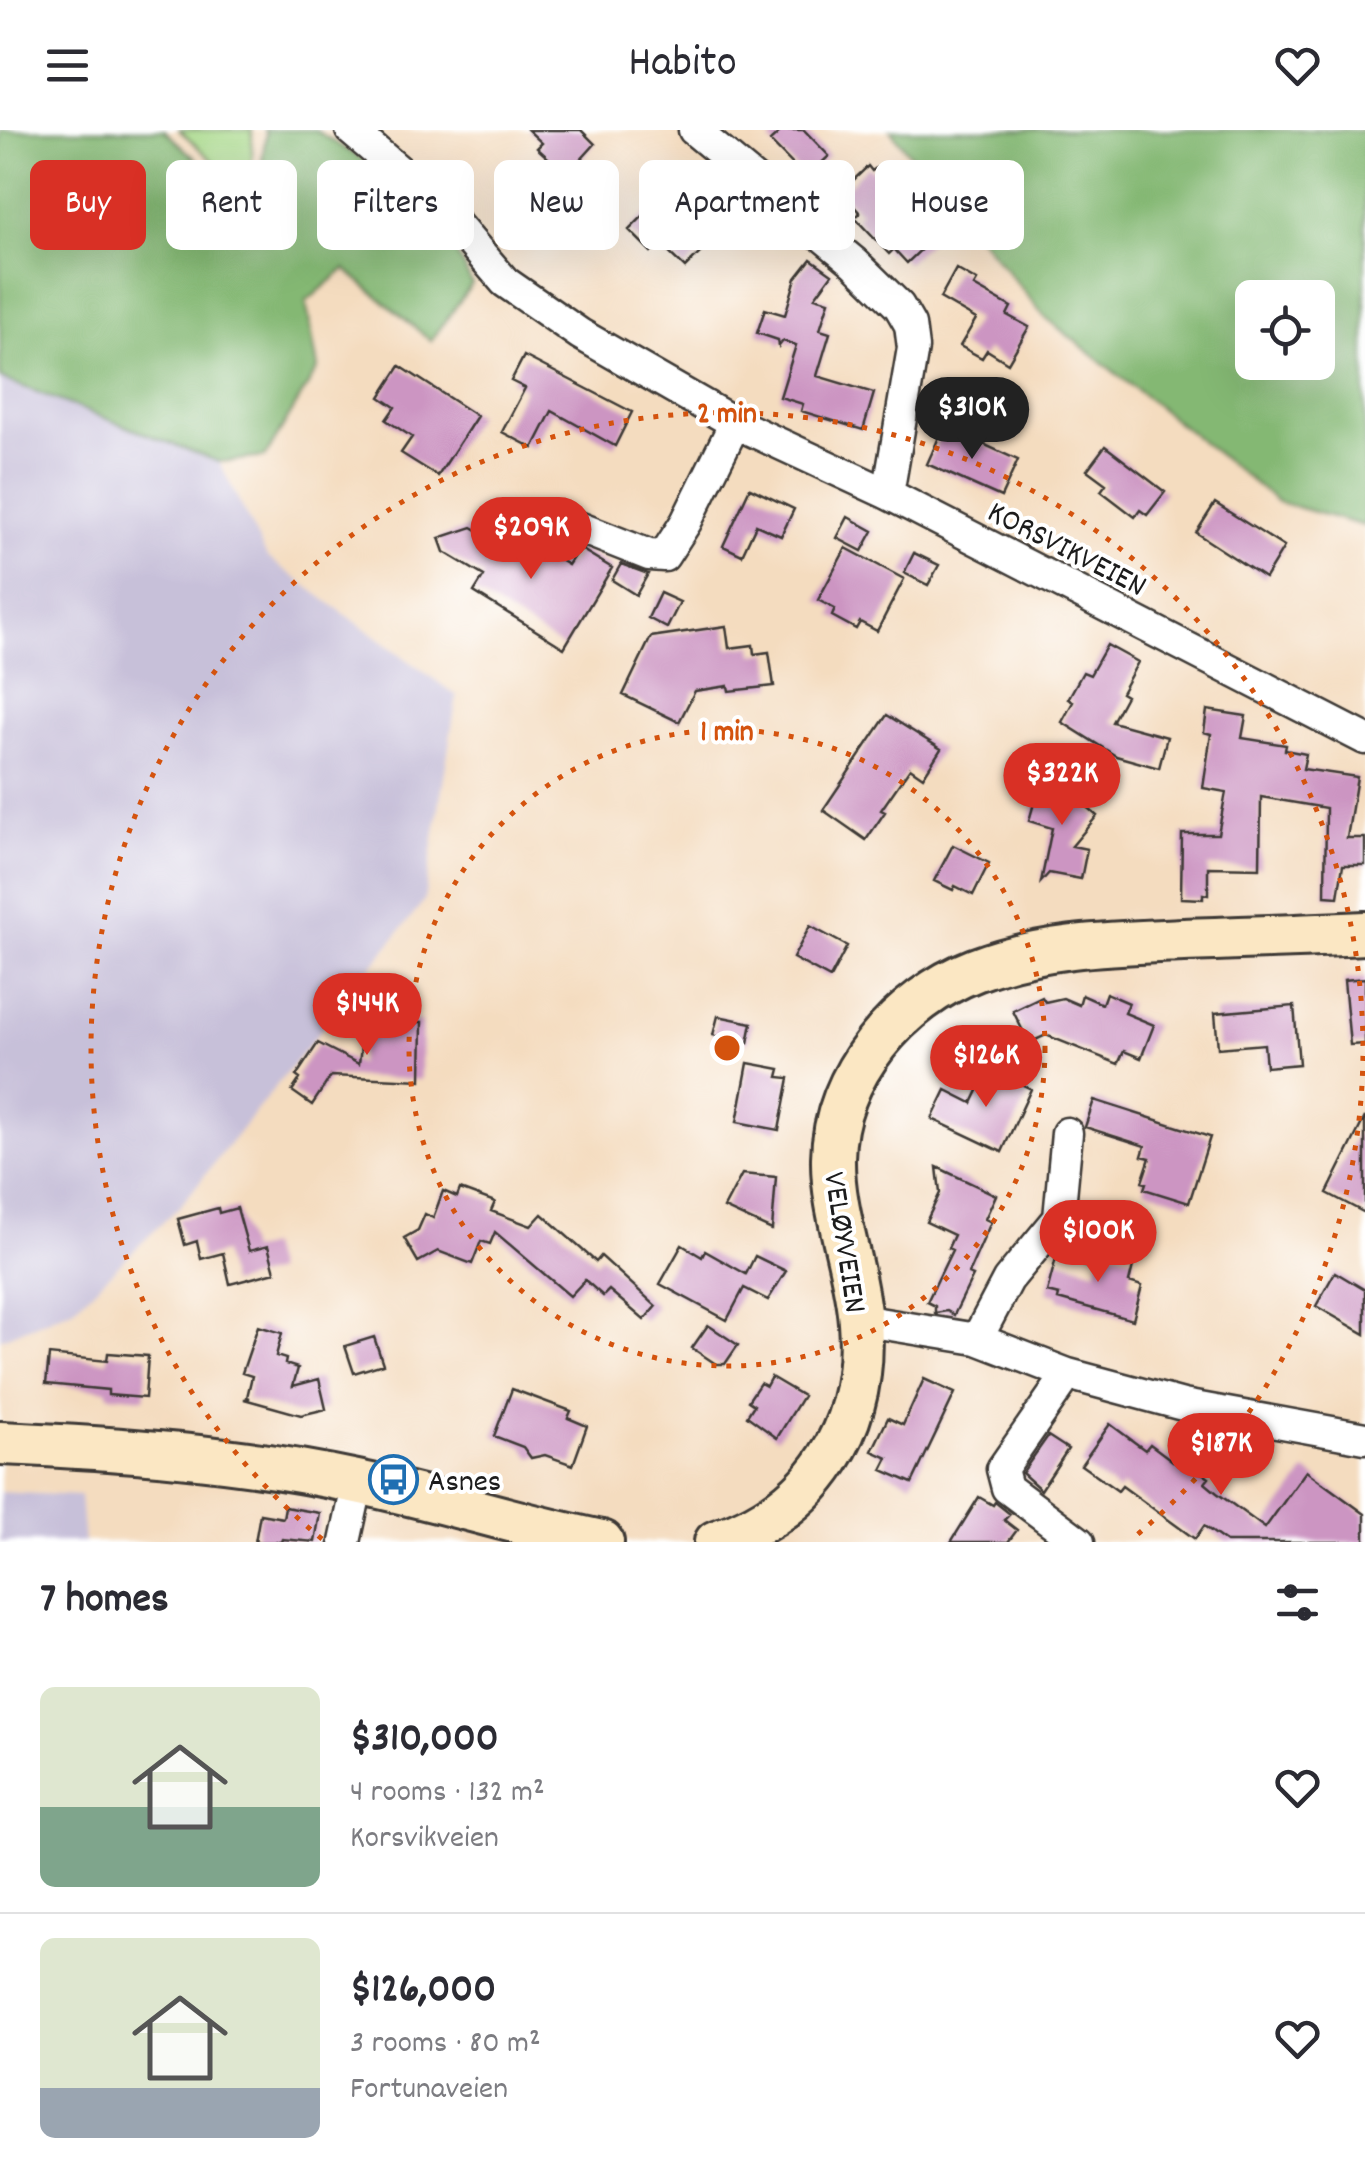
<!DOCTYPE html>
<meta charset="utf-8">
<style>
:root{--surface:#fff;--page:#f2f2f3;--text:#2b2b33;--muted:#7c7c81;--line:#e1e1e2;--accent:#d93025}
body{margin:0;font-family:Dekko,sans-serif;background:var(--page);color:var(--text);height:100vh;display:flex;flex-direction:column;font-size:38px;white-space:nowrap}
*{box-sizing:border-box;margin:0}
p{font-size:32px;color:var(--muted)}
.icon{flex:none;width:55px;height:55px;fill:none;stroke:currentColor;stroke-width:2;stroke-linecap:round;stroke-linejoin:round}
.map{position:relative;height:1412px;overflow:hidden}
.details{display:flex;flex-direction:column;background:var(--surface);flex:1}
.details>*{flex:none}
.guide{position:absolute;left:30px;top:30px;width:1305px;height:90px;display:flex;gap:20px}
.tools{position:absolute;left:1235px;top:150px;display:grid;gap:20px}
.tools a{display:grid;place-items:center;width:100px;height:100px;border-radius:15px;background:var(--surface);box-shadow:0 10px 40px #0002;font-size:50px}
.price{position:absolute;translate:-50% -85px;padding:0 22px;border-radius:35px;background:var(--accent);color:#fff;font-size:32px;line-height:65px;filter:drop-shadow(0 2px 5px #0008)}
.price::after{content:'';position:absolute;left:50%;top:60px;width:30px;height:22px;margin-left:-15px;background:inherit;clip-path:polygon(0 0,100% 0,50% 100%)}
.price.current{background:#222;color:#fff}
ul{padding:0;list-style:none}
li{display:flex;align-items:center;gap:30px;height:250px;padding:0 40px}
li+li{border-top:2px solid var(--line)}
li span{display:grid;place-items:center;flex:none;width:280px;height:200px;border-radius:15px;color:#555}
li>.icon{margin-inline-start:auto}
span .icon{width:120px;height:120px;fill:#fffc;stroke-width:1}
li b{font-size:42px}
h2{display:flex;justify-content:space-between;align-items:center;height:120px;padding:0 40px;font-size:42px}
.pill{padding:0 35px;border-radius:15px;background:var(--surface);box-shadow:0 10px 40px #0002;font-size:35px;line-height:90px}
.pill.current{background:var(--accent);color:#fff}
header{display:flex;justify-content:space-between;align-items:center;height:130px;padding:0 40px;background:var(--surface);font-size:45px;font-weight:600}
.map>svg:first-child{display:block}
.industrial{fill:#c7c0d9}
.green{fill:#a6d886;stroke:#617a51;stroke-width:2.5}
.forest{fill:#84b873;stroke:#506a48;stroke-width:2.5;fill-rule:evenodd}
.building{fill:#cc95c2}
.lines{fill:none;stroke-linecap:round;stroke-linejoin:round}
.street-casing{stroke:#3c3934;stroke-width:35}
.secondary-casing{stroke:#3c3934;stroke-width:48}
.street{stroke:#fff;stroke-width:30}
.secondary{stroke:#fbe7c3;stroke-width:42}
.ring{fill:none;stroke:#d4530e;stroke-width:5;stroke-dasharray:5 10}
.labels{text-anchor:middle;stroke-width:8;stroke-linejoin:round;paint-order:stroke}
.street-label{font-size:32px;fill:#1c1c1c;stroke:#fff}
.poi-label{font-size:32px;fill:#1c1c1c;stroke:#fff;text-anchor:start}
.centre{fill:#d4530e;stroke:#fff;stroke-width:5}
.ring-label{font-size:30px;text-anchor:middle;font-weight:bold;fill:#d4530e;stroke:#fff;stroke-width:8;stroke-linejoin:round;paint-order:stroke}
</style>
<header><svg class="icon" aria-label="menu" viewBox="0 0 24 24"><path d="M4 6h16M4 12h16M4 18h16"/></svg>Habito<svg class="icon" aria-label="heart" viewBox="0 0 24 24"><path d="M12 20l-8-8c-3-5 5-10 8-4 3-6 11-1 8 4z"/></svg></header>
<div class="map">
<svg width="1365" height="1412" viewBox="0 0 1365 1412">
<rect width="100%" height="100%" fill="#fff"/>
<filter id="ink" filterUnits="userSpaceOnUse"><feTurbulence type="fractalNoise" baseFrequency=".01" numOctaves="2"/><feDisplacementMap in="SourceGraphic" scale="20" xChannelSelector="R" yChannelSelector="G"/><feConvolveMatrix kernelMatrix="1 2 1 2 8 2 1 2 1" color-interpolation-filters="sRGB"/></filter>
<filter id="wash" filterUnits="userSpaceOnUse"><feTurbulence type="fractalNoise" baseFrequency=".0048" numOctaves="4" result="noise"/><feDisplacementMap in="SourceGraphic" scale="40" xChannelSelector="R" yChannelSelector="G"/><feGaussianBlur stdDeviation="2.25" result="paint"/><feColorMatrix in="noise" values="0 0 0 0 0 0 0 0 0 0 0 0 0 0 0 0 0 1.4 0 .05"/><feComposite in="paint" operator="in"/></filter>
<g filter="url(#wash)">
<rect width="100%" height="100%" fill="#f4dcbf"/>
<path class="industrial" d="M0,248l219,84 48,95 190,139 -33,205 -243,304 -108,104 -73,30z
M0,1362l80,4 4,46h-84z"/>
<path class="green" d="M179,0h73v33l-19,10 -17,-9z"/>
<path class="forest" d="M0,0h164l59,54 36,-1 7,-50 -2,-3h51l115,72 42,82 -41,57 -86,-72 -39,33 12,66 -53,89 -46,5 -219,-84z
M890,0h475v396l-87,-24 -233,-185zM1252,168h66v64h-66z"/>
<g id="blocks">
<path class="building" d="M528,0h53l14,14 -28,31 -30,-27 5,-5z
M782,0h22l25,26 -23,22 -36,-37z
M868,36l4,5 4,-3 16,18 -5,4 18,18 -5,4 29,30 -22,21 -13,-14 -5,5 -34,-36 5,-5 -19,-21z
M653,76l21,20 7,-7 27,26 -23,23 -25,-24 -9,8 -22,-22z
M811,129l21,15 -17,23 14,4 -9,29 10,3 -13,43 57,17 -11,37 -62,-19 2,-7 -23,-7 16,-52 -13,-4 -4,5 -1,-6 -21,-7 8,-24 20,6 11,-37z
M956,139l21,12 -3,5 37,21 -4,8 22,12 -21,36 -21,-13 -5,8 -22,-12 16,-27 -36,-21z
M524,226l108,56 -17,34 -63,-35 -19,37 -31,-16 23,-44 -14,-7z
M400,236l77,50 -39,60 -37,-23 11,-16 -26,-17 9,-13 -15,-10z
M944,296l74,34 -17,37 -74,-33z
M1105,316l60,46 -18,23 -7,-5 -5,7 -34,-26 5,-7 -19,-14z
M750,358l44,21 -13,27 -25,-11 -14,30 -19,-9z
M1215,373l69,44 -19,31 -69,-45z
M848,387l25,14 -11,20 -25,-13z
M472,397l44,26 9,-14 43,26 11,-17 33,20 -48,80 -90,-56 10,-16 -40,-24 -5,-14z
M846,418l58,31 -27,52 -17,-9 -4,7 -24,-13 3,-7 -17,-9z
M914,423l25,12 -11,20 -24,-12z
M621,434l27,10 -12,21 -24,-15z
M660,463l20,9 -13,26 -19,-10z
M726,496l3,22 24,-3 1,9 15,-2 5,34 -45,5 -1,-5 -33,5 -16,31 -56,-27 28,-58z
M1107,515l31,17 -17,31 5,3 -14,26 55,15 -8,31 -43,-12 -54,-34 11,-20 -5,-3 15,-27 7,3z
M1207,580l39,6 -4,22 44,7 -1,5 21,4 -3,15 54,8 -10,61h18v27h-22l-5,32 -13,-1 1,-88 -65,-11 -1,71 -52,-1v28l-5,-1v5l-22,-1 1,-64h36l8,-42 -23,-4 8,-54 -7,-2z
M887,585l54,34 -18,28 -13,-9 -29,42 4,2 -19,28 -43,-30z
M1042,645l25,15 30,26 -25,30 15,3 -6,30 -32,-6 -8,9 11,-54 -23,-7z
M953,715l36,18 -16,32 -18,-9 -2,4 -19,-9z
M810,796l37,20 -17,32 -37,-20z
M1365,848v66l-15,1 -6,-65z
M1106,863l23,10 -4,10 29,12 -13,33 -17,-7 -6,13 -72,-29 -17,8 -16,-32 29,-14 3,5 18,-4 16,7 3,-10 20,9z
M1294,876l5,58 -33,3 -2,-23 -46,4 -3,-35z
M718,886l34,7 -4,20 -35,-8z
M364,890l58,2 -1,58 -90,-4 -19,29 -20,-14 8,-12 -4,-3 22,-33 41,21z
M748,933l32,6 -2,8 11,1 -10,52 -42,-8z
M989,938l42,21 -29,63 -70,-33 14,-29 26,13z
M1094,970l116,37 -21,66 -45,-14 2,-6 -4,-1 8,-24 -8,-2 3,-10 -60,-19z
M1365,987v96l-38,-20z
M937,1037l59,28 -11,24 6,3 -23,52 5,2 -19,39 -7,-4 -12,2v-7l-8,-4 25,-52 -4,-2 6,-13 -28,-13 14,-29z
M742,1044l34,3 -4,53 -48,-22z
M460,1059l35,13 -4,9 40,15 11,-12 54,48 5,-6 55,50 -12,14 -35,-30 -6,6 -18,-16 -15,16 -75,-64 -5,12 -9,-3 -9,23 -34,-13 -20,11 -14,-24 14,-8 7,-16 8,4 10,-27 14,6z
M218,1078l1,5 18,-5 12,43 19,-5 7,26 -45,12 -7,-31 -22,6 -4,-18 -12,4 -7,-26z
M682,1115l20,12 3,-6 41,23 9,-18 31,15 -18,29 -24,-12 -17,32 -67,-36z
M1102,1119l33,9 -6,24 13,4 -9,34 -75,-21 1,-4 -12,-3 9,-34 40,12z
M1335,1142l30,18v44l-49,-28z
M708,1195l30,20 -13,19h-9l-24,-16z
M258,1196l24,7 -6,23 10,3 -1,5 13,4 -5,18 26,-7 7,30 -25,6 -57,-16 6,-1 -3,-1 5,-21 -10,-3z
M374,1207l9,27 -29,9 -9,-27z
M108,1223l40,3 -3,42 -37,-3v-5l-62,-6 3,-29 58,6z
M771,1247l32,19 -26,42 -30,-22 7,-11 -6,-4 12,-18 6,3z
M924,1249l31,14 -43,90 -30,-13 6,-12 -16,-7 16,-33 15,7z
M512,1259l59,22 -3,7 19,8 -14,39 -28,-10 -14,3 -8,-11 -29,-11z
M1110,1294l35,26 5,-6 32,24 4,-7 23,17 -4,5 12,10 48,35 41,-57 59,43v28h-139l-22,-16 -9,13 -73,-53 -4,5 -37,-26z
M1048,1306l20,13 -27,41 -19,-17z
M979,1367l14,8 2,-3 15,12 -6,6 13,10 -9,12h-57z
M285,1377l35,6 -5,29 -33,-3 -1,3h-26l5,-28 23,4z"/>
</g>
</g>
<g filter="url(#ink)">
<use href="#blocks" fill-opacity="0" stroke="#3c3934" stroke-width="2.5"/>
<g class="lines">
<defs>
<path id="street" d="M351,0l88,75 66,77 75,52 155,89 153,71 477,245
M694,0l161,133 44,43 11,19 3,23 -25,146
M563,391l86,34 15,1 22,-34 49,-99
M860,1190l117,19 91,35 115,31 182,33
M977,1209l31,-59 51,-62 8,-85
M1068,1244l-66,95 5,19 72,54
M345,1412l13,-60"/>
<path id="secondary" d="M0,1313c120,5 240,14 357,39 82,17 162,43 245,60
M716,1412c100,-33 152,-115 144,-220 -4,-55 -28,-109 -27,-164 1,-83 67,-159 142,-188 68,-26 138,-27 209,-30 60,-2 121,-4 181,-7"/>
</defs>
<use href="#street" class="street-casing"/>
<use href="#secondary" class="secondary-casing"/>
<use href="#street" class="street"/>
<use href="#secondary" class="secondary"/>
</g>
</g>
<g class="ring">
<circle cx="727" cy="918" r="318"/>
<path d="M322 1409A636 636 0 1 1 1132 1409"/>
</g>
<defs>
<symbol id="bus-ring" viewBox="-11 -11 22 22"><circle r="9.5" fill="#fff" stroke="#1f6fb2" stroke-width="1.5"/><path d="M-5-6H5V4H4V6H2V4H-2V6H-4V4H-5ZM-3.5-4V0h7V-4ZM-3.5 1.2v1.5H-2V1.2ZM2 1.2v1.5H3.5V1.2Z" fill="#1f6fb2"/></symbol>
</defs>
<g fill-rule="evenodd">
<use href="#bus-ring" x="366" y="1322" width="55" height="55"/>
</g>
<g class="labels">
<g class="street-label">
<text transform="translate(1068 417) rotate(27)" y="11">KORSVIKVEIEN</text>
<text transform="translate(847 1112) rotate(81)" y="11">VELØYVEIEN</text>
</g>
<g class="poi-label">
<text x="428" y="1360">Asnes</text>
</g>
</g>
<circle cx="727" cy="918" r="15" class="centre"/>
<g class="ring-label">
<text x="727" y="292">2 min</text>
<text x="727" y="610">1 min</text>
</g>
</svg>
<div class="tools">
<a><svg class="icon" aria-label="locate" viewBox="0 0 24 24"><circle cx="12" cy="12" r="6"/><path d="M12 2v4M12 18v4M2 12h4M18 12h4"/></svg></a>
</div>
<b class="price current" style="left:972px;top:332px">$310K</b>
<b class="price" style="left:531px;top:452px">$209K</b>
<b class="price" style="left:1062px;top:698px">$322K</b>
<b class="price" style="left:367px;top:928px">$144K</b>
<b class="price" style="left:986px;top:980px">$126K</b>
<b class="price" style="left:1098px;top:1155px">$100K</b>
<b class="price" style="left:1221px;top:1368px">$187K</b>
<div class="guide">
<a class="pill current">Buy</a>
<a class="pill">Rent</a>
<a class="pill">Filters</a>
<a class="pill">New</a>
<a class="pill">Apartment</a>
<a class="pill">House</a>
</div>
</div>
<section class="details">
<h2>7 homes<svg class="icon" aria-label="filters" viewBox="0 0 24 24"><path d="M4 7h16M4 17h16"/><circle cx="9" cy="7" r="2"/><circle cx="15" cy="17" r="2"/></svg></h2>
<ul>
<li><span style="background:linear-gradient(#dfe7d0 60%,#7fa58c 0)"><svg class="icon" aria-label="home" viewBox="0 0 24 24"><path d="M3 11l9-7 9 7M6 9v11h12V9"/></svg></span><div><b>$310,000</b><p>4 rooms · 132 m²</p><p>Korsvikveien</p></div><svg class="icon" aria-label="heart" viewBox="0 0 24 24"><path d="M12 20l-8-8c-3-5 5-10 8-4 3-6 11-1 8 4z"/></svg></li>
<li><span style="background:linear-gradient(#dfe7d0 75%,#9aa5b1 0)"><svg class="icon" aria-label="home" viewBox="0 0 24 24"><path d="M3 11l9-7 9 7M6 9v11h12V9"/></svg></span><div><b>$126,000</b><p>3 rooms · 80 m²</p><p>Fortunaveien</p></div><svg class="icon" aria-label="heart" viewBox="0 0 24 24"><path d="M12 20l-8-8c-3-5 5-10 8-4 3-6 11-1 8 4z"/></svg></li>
</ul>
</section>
